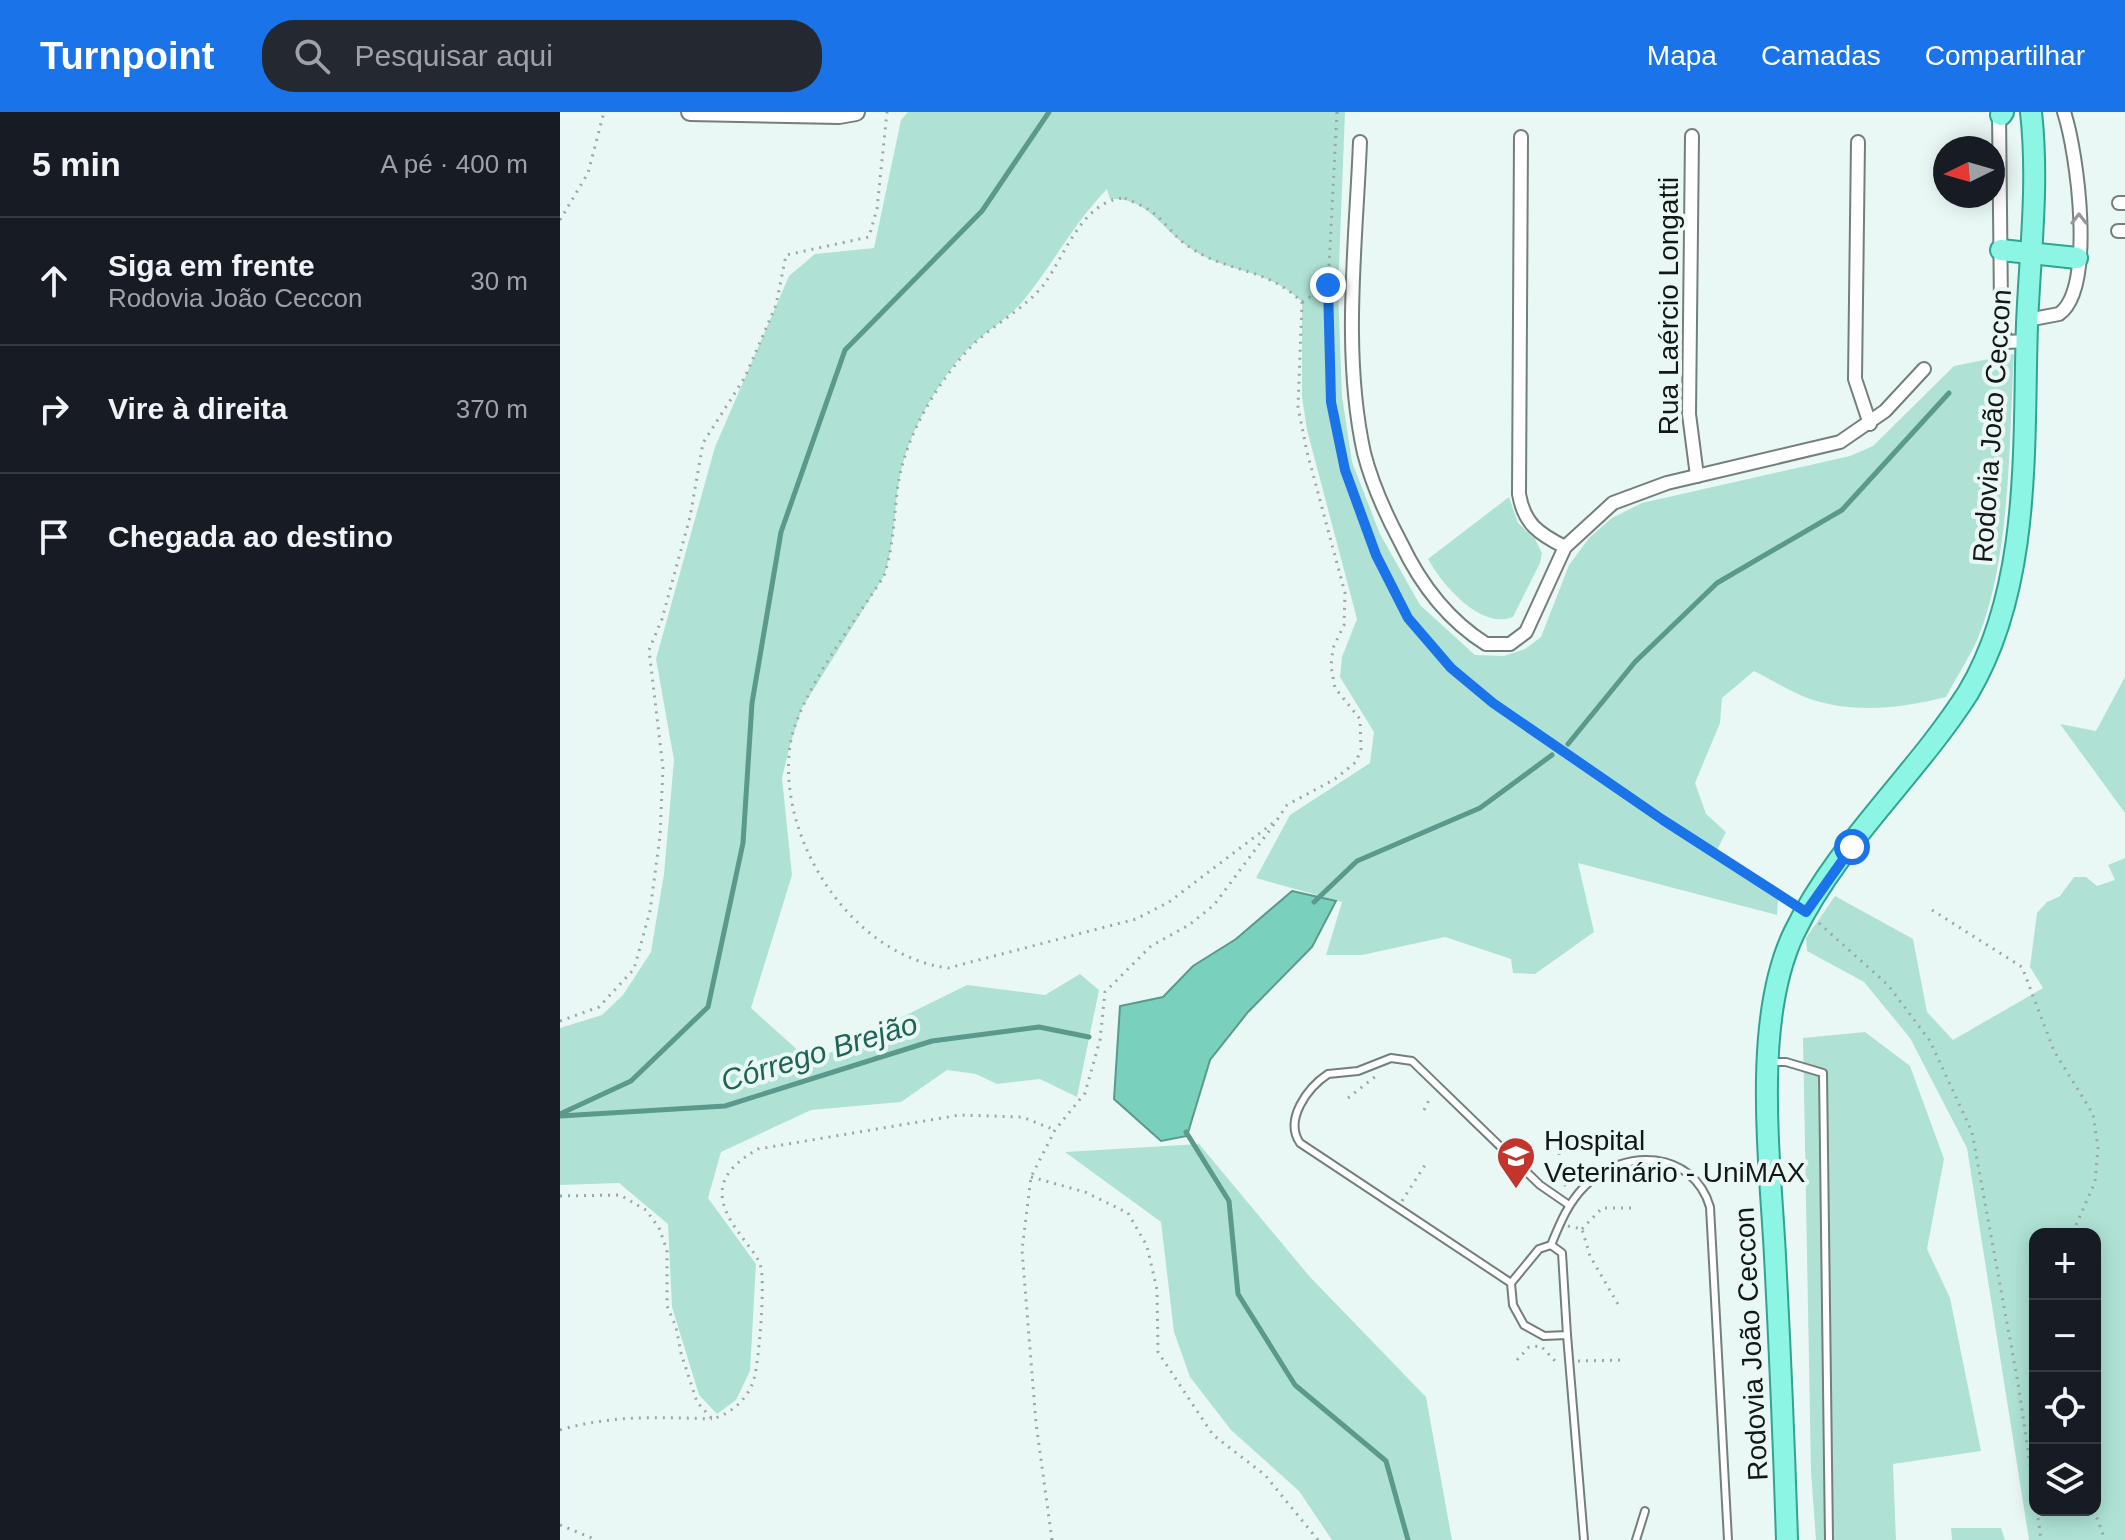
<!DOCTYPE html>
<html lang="pt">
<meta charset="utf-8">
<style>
:root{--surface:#171b24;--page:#242831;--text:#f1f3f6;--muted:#9ea1a6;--line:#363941;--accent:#1a73e8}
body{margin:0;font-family:Helvetica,sans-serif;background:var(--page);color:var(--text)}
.controls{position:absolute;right:24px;bottom:24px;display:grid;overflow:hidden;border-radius:16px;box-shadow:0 4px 20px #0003}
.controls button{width:72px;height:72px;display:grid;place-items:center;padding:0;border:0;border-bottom:2px solid var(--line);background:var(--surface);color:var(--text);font:40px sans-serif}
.compass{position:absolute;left:1373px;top:24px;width:72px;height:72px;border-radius:50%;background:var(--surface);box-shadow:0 4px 20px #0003;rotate:265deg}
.stop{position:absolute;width:24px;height:24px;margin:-18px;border:6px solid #1a73e8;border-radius:50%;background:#fff}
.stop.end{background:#1a73e8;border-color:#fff;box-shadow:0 2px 8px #0008}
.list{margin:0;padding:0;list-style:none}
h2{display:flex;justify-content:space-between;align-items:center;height:104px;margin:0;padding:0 32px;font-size:34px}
h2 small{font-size:26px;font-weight:400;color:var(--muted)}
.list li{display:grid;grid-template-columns:52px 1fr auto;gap:24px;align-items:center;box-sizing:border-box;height:128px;padding:0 32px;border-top:2px solid var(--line)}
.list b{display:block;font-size:30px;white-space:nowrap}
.list p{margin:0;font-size:26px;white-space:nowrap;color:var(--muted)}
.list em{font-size:26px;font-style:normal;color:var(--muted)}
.icon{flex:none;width:44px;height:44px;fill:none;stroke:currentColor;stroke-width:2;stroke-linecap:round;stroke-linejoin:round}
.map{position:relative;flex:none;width:1565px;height:1428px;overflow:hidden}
header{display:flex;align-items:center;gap:48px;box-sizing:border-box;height:112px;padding:0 40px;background:var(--accent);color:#fff}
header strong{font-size:38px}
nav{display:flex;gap:44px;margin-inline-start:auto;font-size:28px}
.search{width:560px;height:72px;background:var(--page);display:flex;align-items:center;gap:20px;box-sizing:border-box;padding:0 28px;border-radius:32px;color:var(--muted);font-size:30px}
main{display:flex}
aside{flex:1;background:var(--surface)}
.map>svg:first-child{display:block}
.green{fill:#afe2d5;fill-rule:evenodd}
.water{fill:#79d0bd;stroke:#5a998b;stroke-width:2}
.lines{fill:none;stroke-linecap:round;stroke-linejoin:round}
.stream{stroke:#5a998b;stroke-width:5}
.service-casing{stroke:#737f7c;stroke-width:10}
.minor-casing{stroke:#737f7c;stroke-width:16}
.tertiary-casing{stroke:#737f7c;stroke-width:20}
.primary-casing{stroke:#31a490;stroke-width:24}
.path{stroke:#9ca7a4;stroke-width:3;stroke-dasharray:2 6;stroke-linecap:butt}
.service{stroke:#fff;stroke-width:6}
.minor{stroke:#fff;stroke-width:12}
.tertiary{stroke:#fff;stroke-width:16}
.primary{stroke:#8df5e3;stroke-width:20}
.oneway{stroke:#959796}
.route{stroke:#1a73e8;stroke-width:10}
.labels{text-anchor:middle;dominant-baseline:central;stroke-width:8;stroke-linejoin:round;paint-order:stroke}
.street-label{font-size:28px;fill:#131816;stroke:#eaf8f5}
.poi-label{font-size:28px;fill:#131816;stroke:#eaf8f5;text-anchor:start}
.water-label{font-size:30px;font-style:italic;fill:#1d6356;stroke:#eaf8f5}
</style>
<header>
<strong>Turnpoint</strong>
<div class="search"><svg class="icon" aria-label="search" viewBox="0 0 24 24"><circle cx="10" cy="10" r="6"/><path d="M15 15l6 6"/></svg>Pesquisar aqui</div>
<nav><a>Mapa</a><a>Camadas</a><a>Compartilhar</a></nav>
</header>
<main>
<aside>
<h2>5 min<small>A pé · 400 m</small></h2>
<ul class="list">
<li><svg class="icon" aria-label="ahead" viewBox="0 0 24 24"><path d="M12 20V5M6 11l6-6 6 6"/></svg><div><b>Siga em frente</b><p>Rodovia João Ceccon</p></div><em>30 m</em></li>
<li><svg class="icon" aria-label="right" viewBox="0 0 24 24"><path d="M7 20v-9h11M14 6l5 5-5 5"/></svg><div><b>Vire à direita</b></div><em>370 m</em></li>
<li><svg class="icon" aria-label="arrive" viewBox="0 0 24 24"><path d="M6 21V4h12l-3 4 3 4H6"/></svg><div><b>Chegada ao destino</b></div></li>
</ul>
</aside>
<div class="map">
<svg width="1565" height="1428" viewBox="0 0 1565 1428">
<rect width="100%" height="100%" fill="#eaf8f5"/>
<!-- green -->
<g class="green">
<path d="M348,0h437l-7,179 4,105 10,66 28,72 40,71 55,50 29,1 21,-7 16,-12 28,-72 20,-27 23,-20 30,-15 208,-47 23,-10 81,-80 60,-12c-5,86 -3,203 -36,284 -9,20 -22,40 -32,59 -44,11 -91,17 -136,2 -19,-7 -38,-19 -56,-28l-32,27 -2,25 -25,60 11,31 20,18 -13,26 65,41 -1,16 -199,-52 16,69 -59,42 -22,-1 -2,-14 -66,-22 -83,18h-36l16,-53 -86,-24 34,-63 80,-52 4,-31 -34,-55 2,-20 15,-38 -50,-189 -5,-33v-95c-35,-35 -77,-28 -115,-56 -27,-19 -40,-49 -77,-47l-3,-10c-33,34 -54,75 -84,112 -16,19 -39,31 -56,49 -25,27 -47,64 -60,100 -15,40 -9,85 -23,126l-82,132 -12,37 -8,33 10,97 -41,133 60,54 156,-77 78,10 35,-21 19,16 -22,107 -37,-18 -43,5 -21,-10 -29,-4 -46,32 -90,8 -90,42 -13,46 48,66 -6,107 -14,29 -19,14 -18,-19 -27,-88 -4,-83 -49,-41 -59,2v-157l42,-13 21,-20 28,-43 13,-78 10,-114 -18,-101 59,-212 74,-171 26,-22 59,-6 27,-128z"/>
<path d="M949,385l9,26 17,16 7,14 -2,10 -27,54c-32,13 -70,-31 -85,-58z"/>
<path d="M1565,565v136l-65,-89 36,7z"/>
<path d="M1565,746v682h-96l-62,-392 -57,-110 -46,-56 -57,-31 -1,-13 29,-42 78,43 14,73 26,28 90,-52 -13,-21 7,-54 10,-11 13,-6 14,-19h12l11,9 18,-6 -7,-15zM1475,1122h60v276h-60z"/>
<path d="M1305,920l45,34 34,93 -17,90 23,49 31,153 -88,13 3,76h-80l-5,-68 -8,-434z"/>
<path d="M639,1032l111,133 116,120 26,143h-120l-33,-49 -68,-61 -41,-53 -16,-45 -13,-110 -96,-70z"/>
<path d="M1391,1416h50l4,12h-53z"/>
</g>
<!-- water -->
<path class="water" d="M732,779l44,10 -24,46 -64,65 -38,48 -23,76 -26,5 -47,-42 6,-93 43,-9 30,-31 43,-27z"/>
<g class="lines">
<!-- stream -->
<g class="stream">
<path d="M1008,632l67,-82 82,-79 125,-73 107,-117"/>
<path d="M754,790l43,-41 123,-53 72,-53"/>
<path d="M0,1002l71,-33 77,-74 35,-164 9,-140 29,-171 64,-182 137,-139 67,-99"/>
<path d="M0,1004l165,-10 207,-65 107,-14 50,10"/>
<path d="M626,1020l43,69 9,93 57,91 91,76 22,79"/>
</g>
<defs>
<g id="service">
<path d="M1211,950h15l37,11 6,467"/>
<path d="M991,1133c9,-22 17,-42 34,-59 39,-39 108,-36 125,21l18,333"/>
<path d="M991,1133l11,8 5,82 -23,1 -20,-11 -11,-20 -2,-22 28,-34z"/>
<path d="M951,1171l-211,-140c-16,-23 7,-55 28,-69l30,-3 33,-13 21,3 128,124 29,20"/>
<path d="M1007,1223l17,205"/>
<path d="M1076,1428l9,-29"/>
</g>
<g id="minor">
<path d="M1439,0l2,195 4,35 22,-1"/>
<path d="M1132,24l-3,278 8,62"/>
<path d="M961,25l-2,357c5,30 20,40 46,53"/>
<path d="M800,30c-4,101 -18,211 4,311 8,31 22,62 37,90 19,40 47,77 85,101h24l16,-12 39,-85 48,-44 54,-20 173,-41 45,-31 39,-42"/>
<path d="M1298,30l-3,237 15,45"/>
<path d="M1559,91h6"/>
<path d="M1558,119h7"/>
<path d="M1467,208l32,-6c37,-25 18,-163 5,-202"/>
</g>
<path id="tertiary" d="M130,0l149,3 17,-3"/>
<g id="primary">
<path d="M1441,3l2,-3"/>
<path d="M1441,138l76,8"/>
<path d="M1227,1428c-3,-95 -7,-189 -12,-284 -5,-97 -23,-235 19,-323 43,-89 121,-157 174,-240 64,-107 55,-248 59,-369 3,-71 12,-140 4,-212"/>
</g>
</defs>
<!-- service casing -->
<use href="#service" class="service-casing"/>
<!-- minor casing -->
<use href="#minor" class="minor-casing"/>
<!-- tertiary casing -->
<use href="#tertiary" class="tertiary-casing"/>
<!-- primary casing -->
<use href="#primary" class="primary-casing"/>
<!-- path -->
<g class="path">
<path d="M777,0l-9,173 3,117 14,68 31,85 32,63 43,50 42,35 170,117 129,81"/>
<path d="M565,86c8,4 19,8 27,14 13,9 22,25 36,34 40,28 77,20 114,56l-4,105 9,45 38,141 -1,32 -11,23 -2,18 4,22 25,31 1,30 -5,13 -21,17 -48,26 -10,15 -108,82 -33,17 -188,49c-96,-12 -171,-128 -158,-222 6,-48 67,-128 94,-170 9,-28 10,-55 13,-84 6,-51 36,-103 70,-141 22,-25 58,-41 78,-68 21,-30 38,-83 80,-85z"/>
<path d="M0,108l28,-47 16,-61"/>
<path d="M742,190l26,-17"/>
<path d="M1372,798l90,57 32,84 39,63 5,34 -3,34 -23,52"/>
<path d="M1259,811l69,62 42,56 42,91 46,251 17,115"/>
<path d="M0,909l39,-14 35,-38 16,-58 10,-75 3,-68 -14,-118 13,-31 28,-102 13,-74 42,-66 31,-72 10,-50 83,-18 8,-28 10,-97"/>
<path d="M788,986l28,-22"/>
<path d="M864,998l7,-14"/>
<path d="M999,1041l7,36"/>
<path d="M471,1065l54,15 43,21 19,33 10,44 1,62 55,83 52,40 53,65"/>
<path d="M0,1084l60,-1 26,15 13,18 8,22v56l9,21 5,26 16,49 15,17c19,-5 36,-20 42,-40 5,-18 11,-93 7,-111 -2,-11 -13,-22 -19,-31 -31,-40 -26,-64 16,-88l202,-34 62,2 33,13"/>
<path d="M842,1089l23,-36"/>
<path d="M1008,1114l14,3 8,27 29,50"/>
<path d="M1022,1117l20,-21h31"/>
<path d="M957,1248l12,-13 12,-1 14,15h4"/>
<path d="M1018,1249l45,-1"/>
<path d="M0,1318c50,-15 100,-13 152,-11"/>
<path d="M1477,1398l4,30"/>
<path d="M1534,1398l11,30"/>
<path d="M0,1413l37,15"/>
<path d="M492,1428l-16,-117 -14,-173 9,-73 24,-47 30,-37 15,-53 5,-48 46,-46 38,-21 25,-20 61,-82"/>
</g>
<!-- service -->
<use href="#service" class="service"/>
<!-- minor -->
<use href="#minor" class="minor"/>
<!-- tertiary -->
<use href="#tertiary" class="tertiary"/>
<!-- primary -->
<use href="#primary" class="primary"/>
</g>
<!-- one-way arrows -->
<defs><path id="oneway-chevron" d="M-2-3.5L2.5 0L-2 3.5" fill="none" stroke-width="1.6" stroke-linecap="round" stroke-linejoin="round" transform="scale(2)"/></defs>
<use class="oneway" href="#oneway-chevron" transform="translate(1519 107) rotate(-90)"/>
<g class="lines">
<!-- route -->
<path class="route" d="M768,173l3,117 14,68 31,85 32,63 43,50 42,35 170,117 143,92 46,-65"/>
</g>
<!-- icons -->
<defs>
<symbol id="university-pin" viewBox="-11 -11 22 30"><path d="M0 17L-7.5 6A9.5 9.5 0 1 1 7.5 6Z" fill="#c2342c" stroke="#eaf8f5"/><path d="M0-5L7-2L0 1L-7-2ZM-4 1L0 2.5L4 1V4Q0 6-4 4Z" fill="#fff"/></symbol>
</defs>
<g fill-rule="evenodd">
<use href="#university-pin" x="934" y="1022" width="44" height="60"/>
</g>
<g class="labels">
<!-- street labels -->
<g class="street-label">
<text transform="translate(1108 194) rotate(-90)">Rua Laércio Longatti</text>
<text transform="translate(1432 314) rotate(-86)">Rodovia João Ceccon</text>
<text transform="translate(1191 1232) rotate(-93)">Rodovia João Ceccon</text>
</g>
<!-- poi labels -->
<g class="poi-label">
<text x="984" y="1028">Hospital<tspan x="984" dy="32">Veterinário - UniMAX</tspan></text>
</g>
<!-- water labels -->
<g class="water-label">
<text transform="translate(259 940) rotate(-17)">Córrego Brejão</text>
</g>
</g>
</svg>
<div class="controls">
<button>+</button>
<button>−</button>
<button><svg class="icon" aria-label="locate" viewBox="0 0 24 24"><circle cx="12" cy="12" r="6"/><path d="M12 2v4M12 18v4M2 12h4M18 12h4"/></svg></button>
<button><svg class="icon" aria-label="layers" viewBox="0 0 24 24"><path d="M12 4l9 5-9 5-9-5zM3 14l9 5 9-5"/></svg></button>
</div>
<svg class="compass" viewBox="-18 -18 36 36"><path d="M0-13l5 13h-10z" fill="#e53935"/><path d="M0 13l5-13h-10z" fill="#9ea1a6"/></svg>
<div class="stop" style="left:1292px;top:735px"></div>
<div class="stop end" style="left:768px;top:173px"></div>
</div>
</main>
